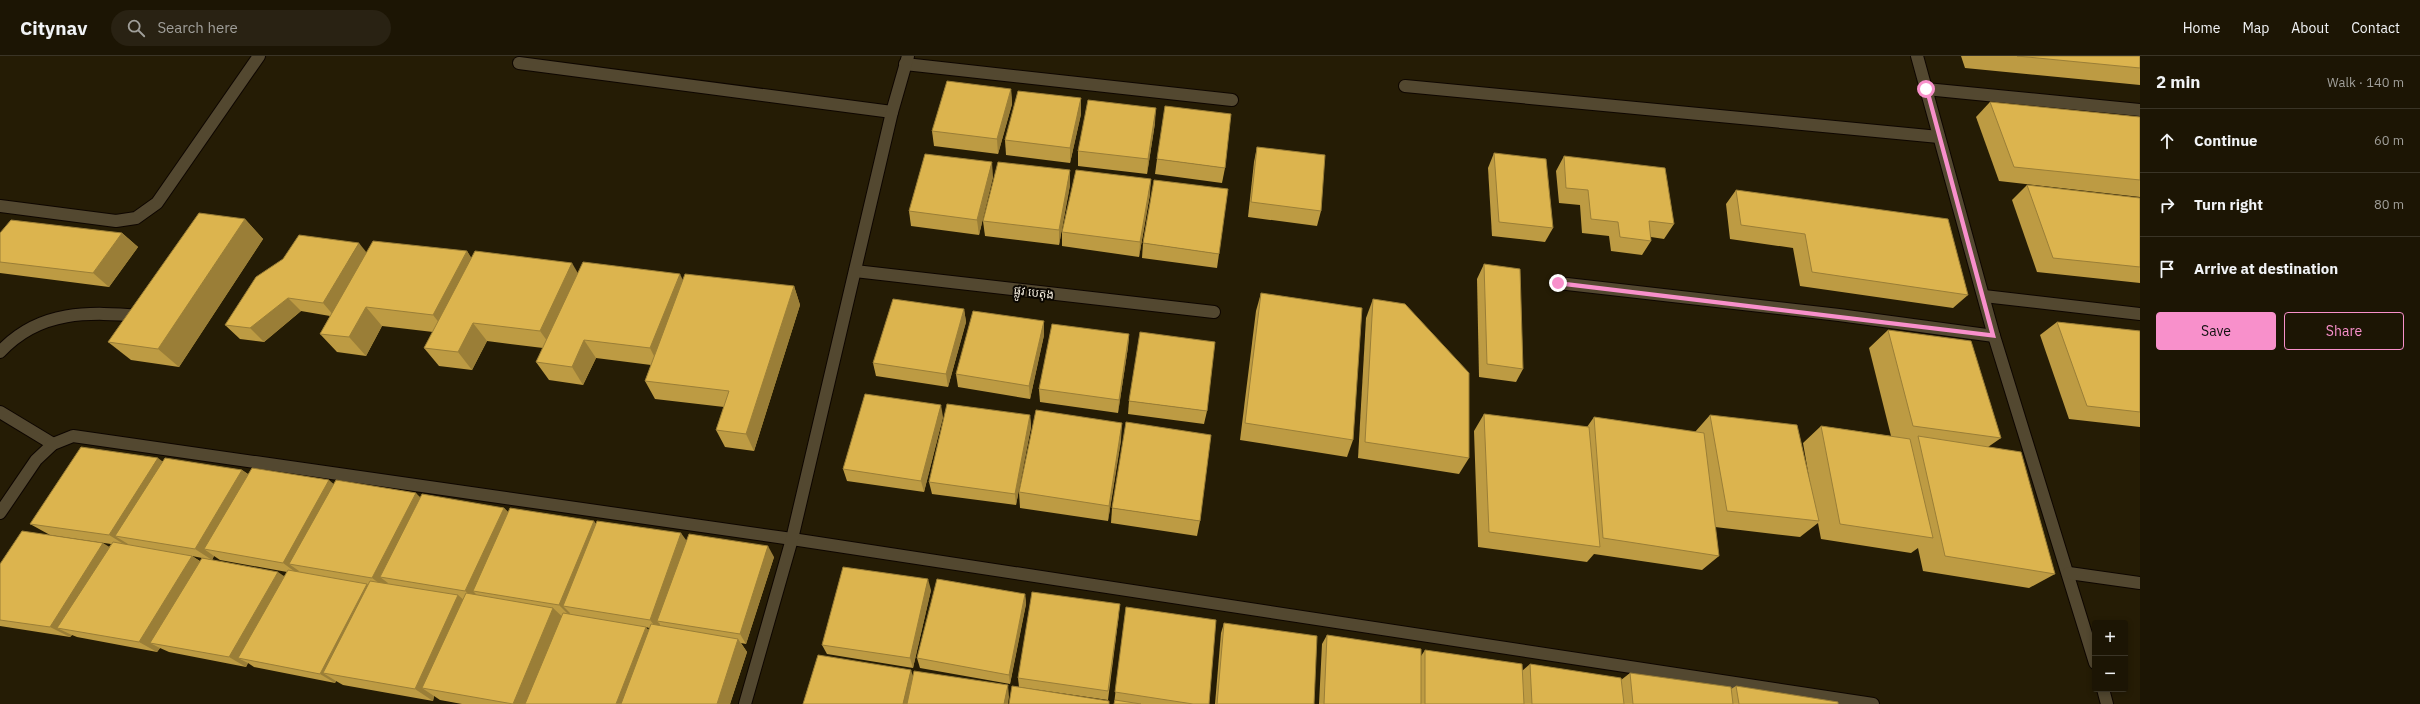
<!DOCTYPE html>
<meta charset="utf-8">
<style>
:root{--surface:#1c1504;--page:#292213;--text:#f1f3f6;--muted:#a09f9a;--line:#3a3426;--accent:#f890cb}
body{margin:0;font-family:"IBM Plex Sans","Noto Sans Khmer",sans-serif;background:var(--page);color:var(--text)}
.controls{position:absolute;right:12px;bottom:12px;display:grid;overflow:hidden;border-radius:4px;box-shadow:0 2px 6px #0003}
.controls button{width:36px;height:36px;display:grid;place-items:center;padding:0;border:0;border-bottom:1px solid var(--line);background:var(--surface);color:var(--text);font:20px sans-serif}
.stop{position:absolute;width:12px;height:12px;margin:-9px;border:3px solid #f890cb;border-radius:50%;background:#fff}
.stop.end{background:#f890cb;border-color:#fff;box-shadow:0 1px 4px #0008}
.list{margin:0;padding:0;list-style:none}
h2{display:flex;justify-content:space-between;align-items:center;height:52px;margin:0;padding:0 16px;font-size:17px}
h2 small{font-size:13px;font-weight:400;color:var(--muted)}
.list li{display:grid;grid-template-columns:26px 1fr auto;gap:12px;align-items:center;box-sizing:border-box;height:64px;padding:0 16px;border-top:1px solid var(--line)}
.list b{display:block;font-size:15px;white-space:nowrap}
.list em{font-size:13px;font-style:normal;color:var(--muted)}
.actions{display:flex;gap:8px;padding:12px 16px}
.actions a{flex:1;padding:9px 0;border:1px solid var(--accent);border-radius:4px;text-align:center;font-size:14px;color:var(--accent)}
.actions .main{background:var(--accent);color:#111}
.icon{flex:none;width:22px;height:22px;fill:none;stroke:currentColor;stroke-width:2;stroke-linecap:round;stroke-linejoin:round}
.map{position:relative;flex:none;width:2140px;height:648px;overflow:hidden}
header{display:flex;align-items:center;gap:24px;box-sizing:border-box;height:56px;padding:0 20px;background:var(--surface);border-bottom:1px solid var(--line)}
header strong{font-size:19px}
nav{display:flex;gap:22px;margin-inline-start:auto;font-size:14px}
.search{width:280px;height:36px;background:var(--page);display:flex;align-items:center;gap:10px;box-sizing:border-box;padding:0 14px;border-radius:22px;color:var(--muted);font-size:15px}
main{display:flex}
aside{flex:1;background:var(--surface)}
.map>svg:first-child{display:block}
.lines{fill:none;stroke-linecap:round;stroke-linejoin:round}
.lane-casing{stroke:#0e0600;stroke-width:14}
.street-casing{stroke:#0e0600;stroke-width:14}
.lane{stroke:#534830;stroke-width:12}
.street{stroke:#534830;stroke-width:12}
.wall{fill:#bd9b43;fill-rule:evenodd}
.shaded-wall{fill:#9a7e37}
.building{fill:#dcb44e;stroke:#9a7e37}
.route{fill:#f890cb}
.labels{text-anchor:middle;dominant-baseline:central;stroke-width:4;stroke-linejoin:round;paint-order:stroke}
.street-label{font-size:12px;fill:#f1eadc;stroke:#0b0701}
</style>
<header>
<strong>Citynav</strong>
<div class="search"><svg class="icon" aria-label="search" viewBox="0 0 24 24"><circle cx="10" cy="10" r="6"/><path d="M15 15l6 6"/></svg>Search here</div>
<nav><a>Home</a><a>Map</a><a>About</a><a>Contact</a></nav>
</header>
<main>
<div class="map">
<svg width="2140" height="648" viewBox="0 0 2140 648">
<rect width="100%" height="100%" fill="#251c05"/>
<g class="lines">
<defs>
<g id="lane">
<path d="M1558,227l281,32 155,21"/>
<path d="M0,296c40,-43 89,-40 143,-36"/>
<path d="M0,356l53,32"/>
</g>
<g id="street">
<path d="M1917,0l77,280 101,327"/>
<path d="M519,7l373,49"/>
<path d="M905,8l327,36"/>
<path d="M1405,30l534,51"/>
<path d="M1926,33l214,21"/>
<path d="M0,150l116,15 20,-3 21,-15 102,-147"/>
<path d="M855,215l359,41"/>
<path d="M1984,240l156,18"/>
<path d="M0,457l36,-53 17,-16 20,-8 719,103 1081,165"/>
<path d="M2069,517l71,10"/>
<path d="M2103,633l4,15"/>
<path d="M745,648l47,-165 100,-427 16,-56"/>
</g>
</defs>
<!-- lane casing -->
<use href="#lane" class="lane-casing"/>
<!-- street casing -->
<use href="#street" class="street-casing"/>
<!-- lane -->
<use href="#lane" class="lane"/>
<!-- street -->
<use href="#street" class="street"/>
</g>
<!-- wall -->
<g class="wall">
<path d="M1961,0h179v29l-175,-17z"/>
<path d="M1011,33l1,15 -14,50 -64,-8 -2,-15z"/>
<path d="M1990,46l150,15v80l-141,-16 -23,-64z"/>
<path d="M1081,58l-11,49 -64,-8 -1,-15z"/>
<path d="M1155,67l-8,51 -69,-8v-15z"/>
<path d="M1257,91l64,64 -4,15 -69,-9 6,-55z"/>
<path d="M1494,97l59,75 -8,14 -53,-6 -4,-68z"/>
<path d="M1564,100l110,68 -10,15 -13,-2v4l-9,14 -31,-4 -2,-15 -27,-3 -2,-28 -21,-2 -3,-32z"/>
<path d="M1157,103l68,9 -3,15 -67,-9z"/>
<path d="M993,121l-14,58 -68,-9 -2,-15z"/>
<path d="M1070,129l-11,60 -74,-9 -2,-15z"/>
<path d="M2027,129l113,13v85l-103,-11 -25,-72z"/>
<path d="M1736,134l232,105 -15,13 -153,-22 -7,-38 -63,-9 -4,-35z"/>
<path d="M1150,138l-11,63 -77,-11v-14z"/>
<path d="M245,163l18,20 -84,128 -48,-7 -23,-18z"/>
<path d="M0,177h122l16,14 -29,40 -109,-14z"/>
<path d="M1143,187l76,11 -2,14 -75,-10z"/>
<path d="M467,195l4,7 107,16 105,6 111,6 6,19 -46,146 -29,-4 -9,-17 8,-23 -69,-8 -10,-18 6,-16 -55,-7 -13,27 -34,-5 -13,-18 7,-14 -56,-7 -15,29 -33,-4 -15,-18 9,-16 -51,-6 -16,30 -29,-4 -17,-18 10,-18 -29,-5 -37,31 -24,-3 -15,-14 142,-73z"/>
<path d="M1484,208l39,105 -7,13 -37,-5 -2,-98z"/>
<path d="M1261,237l92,147 -6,17 -107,-17 16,-129z"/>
<path d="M1373,243l96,159 -10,16 -101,-16 8,-140z"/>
<path d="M964,253l2,13 -18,65 -72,-11 -3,-13z"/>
<path d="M2057,266l83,9v96l-71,-8 -29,-84z"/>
<path d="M1888,274l113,108 -13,9 67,127 -26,14 -106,-17 -5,-23 -7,5 -90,-14 -3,-16 -18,14 -85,-10 4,29 -17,14 -108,-16 -7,8 -109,-15 -4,-116 10,-17 103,13 7,-10 101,15 15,-17 100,68 -7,-40 18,-17 70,10 -22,-88z"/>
<path d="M1129,278l-1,13 -10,66 -78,-11 -1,-13z"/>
<path d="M1044,279l-14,64 -72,-12 -2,-13z"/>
<path d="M1129,345l78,10 -3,13 -76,-10z"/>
<path d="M1030,359l1,12 -15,78 -84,-11 -3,-12z"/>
<path d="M943,361l-19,75 -77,-11 -4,-12z"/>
<path d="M1121,384l-13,81 -88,-13 -1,-16z"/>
<path d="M163,405l79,9 6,4 86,10 86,13 84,11 4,4 88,12 178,33 -28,87 -5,-1 6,9 -17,52h-268l-22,-4 -6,-4 -1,5 -90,-16 -7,-4 -1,2 -81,-16 -6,-4 -2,4 -77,-15 -9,-4 -3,4 -80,-15 -5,-2 -2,2 -70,-11v-62l109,-17 2,-3 -61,-9 -20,-11zM192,500l20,4 2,-4 6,4 67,12 -3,5 -84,-16zM646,571l3,1 -1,3z"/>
<path d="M1112,452l88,13 -3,15 -86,-13z"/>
<path d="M931,534l-18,78 -86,-14 -5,-9z"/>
<path d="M1025,538l1,10 -16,80 -90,-16 -3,-10z"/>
<path d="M1126,551l83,97h-95z"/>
<path d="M1119,558l-11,86 -89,-13 -1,-9z"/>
<path d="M1224,567l90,81h-99l6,-71z"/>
<path d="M1327,579l94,21 4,-6 97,21 8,-7 91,16 9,-7 101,16 5,-3 102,18h-519l3,-60z"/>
</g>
<!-- shaded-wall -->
<g class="shaded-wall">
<path d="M1011,33l1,15 -14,50 -1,-15z"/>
<path d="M1081,42v16l-11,49v-15z"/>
<path d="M1156,52l-1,15 -8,51 1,-15z"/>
<path d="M992,106l1,15 -14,58 -2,-15z"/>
<path d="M1070,114v15l-11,60v-15z"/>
<path d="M1151,123l-1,15 -11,63 1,-15z"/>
<path d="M245,163l18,20 -84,128 -21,-18z"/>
<path d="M122,177l16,14 -29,40 -16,-14z"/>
<path d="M359,187l12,15 -36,59 -12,-14z"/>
<path d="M467,195l13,20 -32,63 -15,-19z"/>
<path d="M572,207l11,19 -30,67 -13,-18z"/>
<path d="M680,218l9,19 -30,73 -9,-18z"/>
<path d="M794,230l6,19 -46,146 -8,-17z"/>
<path d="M288,242l13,13 -37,31 -14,-14z"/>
<path d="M366,251l16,19 -16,30 -17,-19z"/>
<path d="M964,253l2,13 -18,65 -2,-13z"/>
<path d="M1044,265v14l-14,64 -1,-13z"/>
<path d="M473,267l14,18 -15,29 -14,-18z"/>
<path d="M1129,278l-1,13 -10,66 1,-13z"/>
<path d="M584,284l12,18 -13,27 -11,-18z"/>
<path d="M941,349l2,12 -19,75 -3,-11z"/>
<path d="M1030,359l1,12 -15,78 -1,-11z"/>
<path d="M1122,367l-1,17 -13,81 1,-15z"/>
<path d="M158,402l16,12 -59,66 13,8 -1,2 -18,-11z"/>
<path d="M242,414l16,12 -54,67 10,7 -2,4 -17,-11z"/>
<path d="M329,424l14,12 -54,72 10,7 -1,3 -15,-11z"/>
<path d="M416,437l12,12 -48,72 8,6 -2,5 -14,-10z"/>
<path d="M504,452l11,11 -42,72 6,6 -2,4 -12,-10z"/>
<path d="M594,465l8,11 -39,74 7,7 -1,2 -10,-10z"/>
<path d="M681,477l8,11 -32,77 3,3 -2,6 -8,-10z"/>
<path d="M103,487l18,11 -64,74 15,7 -2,2 -20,-10z"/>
<path d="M768,490l6,11 -28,87 -6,-10z"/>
<path d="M192,500l16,11 -58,76 10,5 -3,4 -18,-10z"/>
<path d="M278,516l15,10 -55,76 10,5 -2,4 -17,-10z"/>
<path d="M928,523l3,11 -18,78 -3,-10z"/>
<path d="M367,528l14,11 -58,78 13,8 -1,2 -15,-9z"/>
<path d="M1025,538l1,10 -16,80 -1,-9z"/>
<path d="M458,539l16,14 -52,79 12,8 -1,5 -18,-12z"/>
<path d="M553,552l14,13 -34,83h-20z"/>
<path d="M646,571l8,10 -25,67h-13z"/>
<path d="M738,583l9,13 -17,52h-13z"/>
<path d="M911,614l4,12 -5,22h-7z"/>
<path d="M1008,629l1,12 -1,7h-4z"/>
</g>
<!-- building -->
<g class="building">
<path d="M2017,0h123v12z"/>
<path d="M947,25l64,8 -14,50 -65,-8z"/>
<path d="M1018,35l63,7 -11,50 -65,-8z"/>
<path d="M1088,44l68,8 -8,51 -70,-8z"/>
<path d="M1990,46l150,15v63l-126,-13z"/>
<path d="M1165,50l66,8 -6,54 -68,-9z"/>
<path d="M1257,91l68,8 -4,56 -70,-9z"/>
<path d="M1494,97l52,6 7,69 -54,-6z"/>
<path d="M925,98l67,8 -15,58 -68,-9z"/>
<path d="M1564,100l101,12 9,56 -25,-3 2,20 -31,-4 -2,-15 -27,-3 -3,-29 -22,-2z"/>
<path d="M998,106l72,8 -11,60 -76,-9z"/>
<path d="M1076,114l75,9 -11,63 -78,-10z"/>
<path d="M1154,124l74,9 -9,65 -76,-11z"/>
<path d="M2027,129l113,13v69l-87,-9z"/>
<path d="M1736,134l212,29 20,76 -156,-23 -7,-38 -64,-9z"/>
<path d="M199,157l46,6 -87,130 -50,-7z"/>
<path d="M11,164l111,13 -29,40 -93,-11v-29z"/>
<path d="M299,179l60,8 -36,60 -35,-5 -38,30 -25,-3 31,-48 27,-18z"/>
<path d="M373,185l94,10 -34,64 -67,-8 -17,30 -29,-3z"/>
<path d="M475,195l97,12 -32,68 -67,-8 -15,29 -34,-4z"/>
<path d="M583,206l97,12 -30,74 -66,-8 -12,27 -36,-5z"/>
<path d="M1484,208l36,5 3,100 -36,-5z"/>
<path d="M685,218l109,12 -48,148 -30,-4 13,-39 -84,-10z"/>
<path d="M1261,237l101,15 -9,132 -108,-17z"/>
<path d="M893,243l71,10 -18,65 -73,-11z"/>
<path d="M1373,243l32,5 64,69v85l-104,-16z"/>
<path d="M973,255l71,10 -15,65 -73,-12z"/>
<path d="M2057,266l83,9v81l-53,-6z"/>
<path d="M1052,268l77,10 -10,66 -80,-11z"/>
<path d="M1888,274l83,11 30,97 -88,-12z"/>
<path d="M1140,276l75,10 -8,69 -78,-10z"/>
<path d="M865,338l76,11 -20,76 -78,-12z"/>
<path d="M947,348l83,11 -15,79 -86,-12z"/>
<path d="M1036,354l86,13 -13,83 -90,-14z"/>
<path d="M1484,358l105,13 11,120 -111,-15z"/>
<path d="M1710,359l87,10 22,96 -92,-10z"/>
<path d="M1594,361l110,16 15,123 -116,-18z"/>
<path d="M1126,366l85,13 -11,86 -88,-13z"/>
<path d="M1821,370l89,13 23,99 -93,-14z"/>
<path d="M1918,380l103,16 34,122 -110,-18z"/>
<path d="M81,391l77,11 -49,77 -79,-11z"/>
<path d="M165,402l77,12 -47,79 -80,-13z"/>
<path d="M252,412l77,12 -46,83 -79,-14z"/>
<path d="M336,424l80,13 -44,85 -83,-14z"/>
<path d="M422,438l82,14 -39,83 -85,-14z"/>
<path d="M510,452l84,13 -35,84 -86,-14z"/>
<path d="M597,465l84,12 -31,87 -87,-14z"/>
<path d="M22,475l81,12 -53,84 -50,-7v-56z"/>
<path d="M689,478l79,12 -28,88 -83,-13z"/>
<path d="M113,486l79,14 -53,86 -82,-14z"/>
<path d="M202,502l76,14 -49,85 -79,-14z"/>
<path d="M843,511l85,12 -18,79 -88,-13z"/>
<path d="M288,514l79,14 -47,90 -82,-16z"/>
<path d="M937,523l88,15 -16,81 -92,-17z"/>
<path d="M370,525l88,14 -43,94 -92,-16z"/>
<path d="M1032,536l88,12 -12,87 -90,-13z"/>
<path d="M466,537l87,15 -40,96 -91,-16z"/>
<path d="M1126,551l90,13 -7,84h-16l-78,-12z"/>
<path d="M563,557l83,14 -30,77h-91z"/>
<path d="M1224,567l93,13 -3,68h-97z"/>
<path d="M651,568l87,15 -21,65h-96z"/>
<path d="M1327,579l94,14v55h-97z"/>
<path d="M1425,594l97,14 2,40h-99z"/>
<path d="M818,599l93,15 -8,34h-100z"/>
<path d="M1530,608l91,14 3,26h-92z"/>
<path d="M914,615l94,14 -4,19h-97z"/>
<path d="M1630,617l101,14 2,17h-100z"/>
<path d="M1012,630l97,15v3h-100z"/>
<path d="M1736,630l102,16v2h-99z"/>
<path d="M1115,644l26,4h-27z"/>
</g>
<!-- route -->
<path class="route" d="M1924,31l5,2 67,249 -441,-53 3,-4 432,52z"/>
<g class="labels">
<!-- street labels -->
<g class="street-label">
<text transform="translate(1034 236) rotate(7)">ផ្លូវ បេតុង</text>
</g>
</g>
</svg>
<div class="controls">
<button>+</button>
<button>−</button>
</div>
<div class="stop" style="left:1926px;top:33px"></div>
<div class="stop end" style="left:1558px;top:227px"></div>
</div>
<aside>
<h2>2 min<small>Walk · 140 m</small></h2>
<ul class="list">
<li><svg class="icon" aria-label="ahead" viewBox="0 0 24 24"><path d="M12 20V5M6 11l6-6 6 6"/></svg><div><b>Continue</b></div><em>60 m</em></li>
<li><svg class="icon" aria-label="right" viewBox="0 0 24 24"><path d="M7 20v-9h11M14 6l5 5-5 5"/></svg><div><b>Turn right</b></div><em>80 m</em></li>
<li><svg class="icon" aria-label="arrive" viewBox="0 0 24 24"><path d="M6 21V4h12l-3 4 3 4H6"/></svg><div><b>Arrive at destination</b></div></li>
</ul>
<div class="actions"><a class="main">Save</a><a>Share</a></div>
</aside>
</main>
